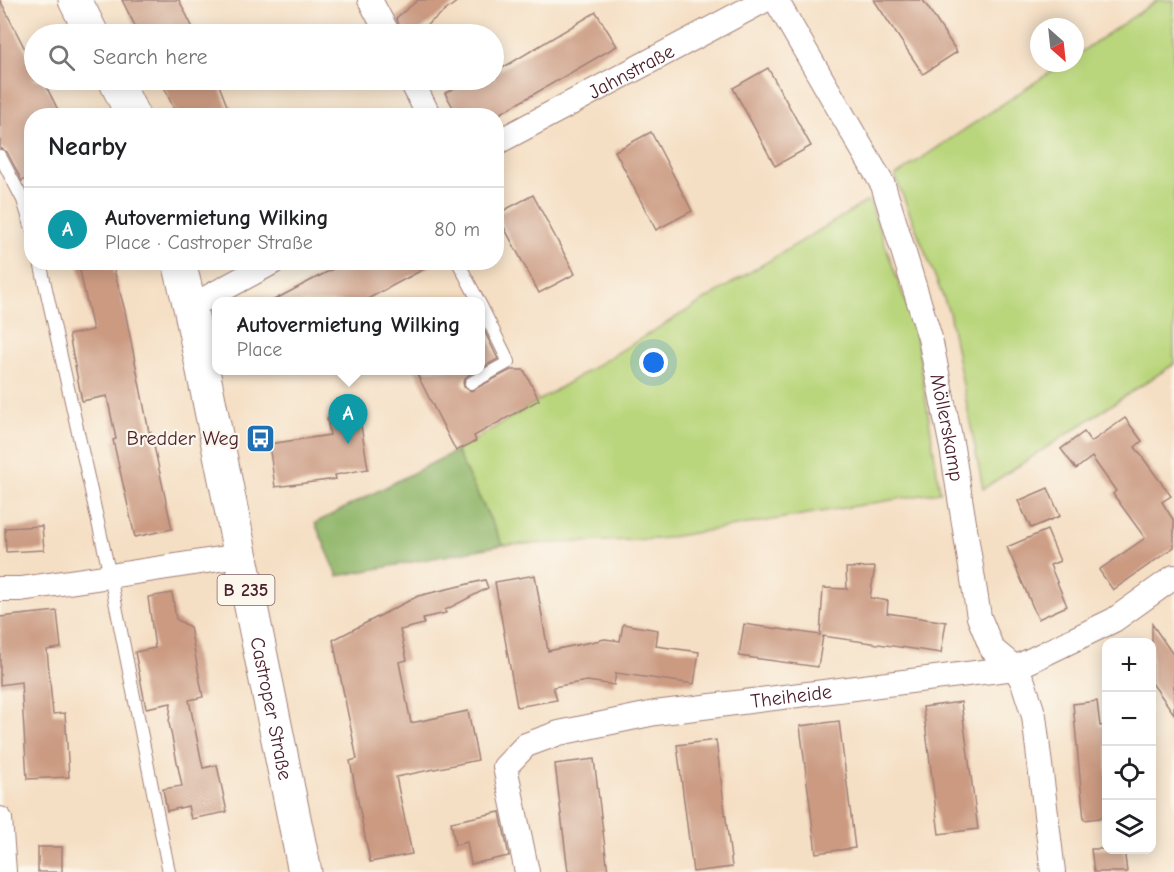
<!DOCTYPE html>
<meta charset="utf-8">
<style>
:root{--surface:#fff;--page:#f2f2f2;--text:#202124;--muted:#757577;--line:#e0e0e0;--accent:#db2777}
body{margin:0;font-family:"Comic Neue",sans-serif;background:var(--page);color:var(--text)}
.controls{position:absolute;right:18px;bottom:18px;display:grid;overflow:hidden;border-radius:12px;box-shadow:0 3px 15px #0003}
.controls button{width:54px;height:54px;display:grid;place-items:center;padding:0;border:0;border-bottom:2px solid var(--line);background:var(--surface);color:var(--text);font:30px sans-serif}
.compass{position:absolute;left:1030px;top:18px;width:54px;height:54px;border-radius:50%;background:var(--surface);box-shadow:0 3px 15px #0003;rotate:153deg}
.you{position:absolute;left:654px;top:363px;width:21px;height:21px;margin:-15px;border:4px solid #fff;border-radius:50%;background:#1a73e8;box-shadow:0 0 0 9px #1a73e833}
.badge{display:grid;place-items:center;width:39px;height:39px;border-radius:50%;background:var(--accent);color:#fff;font-size:20px;font-weight:700}
.pin{position:absolute;translate:-50% -50px;filter:drop-shadow(0 2px 3px #0008)}
.pin::after{content:'';position:absolute;top:32px;width:21px;height:18px;background:inherit;clip-path:polygon(0 0,100% 0,50% 100%)}
.popup{position:absolute;left:212px;top:297px;width:273px;height:78px;box-sizing:border-box;display:grid;place-content:center;border-radius:12px;background:var(--surface);filter:drop-shadow(0 2px 4px #0005);font-size:20px;white-space:nowrap;color:var(--muted)}
.popup b{font-size:22px;color:var(--text)}
.popup::after{content:'';position:absolute;left:50%;top:100%;margin-left:-12px;border:12px solid transparent;border-top-color:var(--surface)}
.list{margin:0;padding:0;list-style:none}
h2{display:flex;justify-content:space-between;align-items:center;height:78px;margin:0;padding:0 24px;font-size:26px}
h2 small{font-size:20px;font-weight:400;color:var(--muted)}
.list li{display:grid;grid-template-columns:39px 1fr auto;gap:18px;align-items:center;box-sizing:border-box;height:84px;padding:0 24px;border-top:2px solid var(--line)}
.list b{display:block;font-size:22px;white-space:nowrap}
.list p{margin:0;font-size:20px;white-space:nowrap;color:var(--muted)}
.list em{font-size:20px;font-style:normal;color:var(--muted)}
.icon{flex:none;width:33px;height:33px;fill:none;stroke:currentColor;stroke-width:2;stroke-linecap:round;stroke-linejoin:round}
.map{position:relative;flex:none;width:1174px;height:872px;overflow:hidden}
.search{position:absolute;background:var(--surface);box-shadow:0 3px 15px #0003;left:24px;top:24px;width:480px;height:66px;display:flex;align-items:center;gap:15px;box-sizing:border-box;padding:0 21px;border-radius:33px;color:var(--muted);font-size:22px}
.panel{position:absolute;background:var(--surface);box-shadow:0 3px 15px #0003;left:24px;top:108px;width:480px;height:162px;border-radius:24px}
.map>svg:first-child{display:block}
.green{fill:#b9d67c;stroke:#827a54;stroke-width:1.5}
.forest{fill:#92b76c;stroke:#6e6b4c;stroke-width:1.5}
.building{fill:#cb9a81}
.lines{fill:none;stroke-linecap:round;stroke-linejoin:round}
.lane-casing{stroke:#a07f78;stroke-width:14}
.street-casing{stroke:#a07f78;stroke-width:26}
.primary-casing{stroke:#a07f78;stroke-width:35}
.lane{stroke:#fff;stroke-width:12}
.street{stroke:#fff;stroke-width:24}
.primary{stroke:#fff;stroke-width:33}
.labels{text-anchor:middle;dominant-baseline:central;stroke-width:4.5;stroke-linejoin:round;paint-order:stroke}
.shield{fill:#fbf7ec;stroke:#7f6065;stroke-width:1.5}
.shield-label{font-size:18px;font-weight:bold;fill:#4a1f2b}
.street-label{font-size:20px;fill:#4a1f2b;stroke:#fbf7ec}
.poi-label{font-size:20px;fill:#4a1f2b;stroke:#fbf7ec;text-anchor:end}
</style>
<div class="map">
<svg width="1174" height="872" viewBox="0 0 1174 872">
<rect width="100%" height="100%" fill="#fbf7ec"/>
<filter id="ink" filterUnits="userSpaceOnUse"><feTurbulence type="fractalNoise" baseFrequency=".0167" numOctaves="2"/><feDisplacementMap in="SourceGraphic" scale="12" xChannelSelector="R" yChannelSelector="G"/><feConvolveMatrix kernelMatrix="1 2 1 2 8 2 1 2 1" color-interpolation-filters="sRGB"/></filter>
<filter id="wash" filterUnits="userSpaceOnUse"><feTurbulence type="fractalNoise" baseFrequency=".008" numOctaves="4" result="noise"/><feDisplacementMap in="SourceGraphic" scale="24" xChannelSelector="R" yChannelSelector="G"/><feGaussianBlur stdDeviation="1.35" result="paint"/><feColorMatrix in="noise" values="0 0 0 0 0 0 0 0 0 0 0 0 0 0 0 0 0 1.4 0 .05"/><feComposite in="paint" operator="in"/></filter>
<g filter="url(#wash)">
<rect width="100%" height="100%" fill="#f5dfc4"/>
<!-- green -->
<g class="green">
<path d="M1158,0h16v364l-191,125 -34,-177 -54,-136 169,-113h11v-7z"/>
<path d="M869,200l46,128 25,164 -282,47 -155,6 -47,-94z"/>
</g>
<!-- forest -->
<path class="forest" d="M456,451l47,94 -165,31 -23,-53z"/>
<g id="blocks">
<!-- building -->
<g class="building">
<path d="M0,0l34,67v13h7l4,4 16,32h-29v60l-10,5 -15,-29 -7,-4z"/>
<path d="M122,0h57l17,34h-57z"/>
<path d="M418,0h41l-44,34h-12l-7,-16z"/>
<path d="M874,0h49l34,52 -34,22z"/>
<path d="M596,12l21,34 -121,70h-38l-13,-23 25,-13h24v-7z"/>
<path d="M768,68l43,78 -36,20 -42,-78z"/>
<path d="M161,80h56l14,36h-54z"/>
<path d="M651,132l41,79 -36,19 -41,-79z"/>
<path d="M533,195l42,79 -36,19 -42,-79z"/>
<path d="M78,262h34l13,49 24,121h2l21,97 -37,8 -22,-97 3,-1 -9,-43 -25,5 -13,-66 24,-5z"/>
<path d="M346,262h91l-75,40h-92z"/>
<path d="M480,322l18,37 -18,10z"/>
<path d="M415,370h62l-10,6 -4,6 1,5 7,4 40,-21h13l15,30 -65,36 2,5 -20,10z"/>
<path d="M359,413l9,56 -33,6 1,4 -61,8 -6,-43 61,-9 -3,-17z"/>
<path d="M1125,418l17,23 -7,6 36,49 -9,6 12,19v26l-61,43 -14,-20 46,-32 -32,-44 3,-3 -24,-34 -16,12 -15,-20 23,-17 7,10z"/>
<path d="M1048,488l12,28 -29,12 -13,-27z"/>
<path d="M42,526l2,24 -38,2 -1,-24z"/>
<path d="M1047,530l13,31 -10,4 17,41 -29,13 -31,-72z"/>
<path d="M875,567l-5,31 18,3 -1,12 59,9 -5,31 -118,-17 -5,31 -79,-11 5,-32 76,11 3,-47 24,1 -1,-21z"/>
<path d="M535,575l13,76 57,-12 15,2 3,-17 35,6 -2,16 43,6 -5,32 -78,-11 -2,12 -27,-4 -34,6 4,13 -40,7 -22,-125z"/>
<path d="M485,580l3,8 -43,22 1,3 -23,5 1,6 -24,6 7,30 -8,2 12,61 57,-12 10,49 -82,17 16,77 -42,8 -20,-101 7,-2 -24,-119 85,-44z"/>
<path d="M172,593l4,26 14,8 13,70 -14,3 14,68 14,-3 10,47 -36,7 -3,-13 -21,5 -4,-22 19,-3 -13,-63 2,-20 -25,5 -11,-56 20,-4 -7,-51z"/>
<path d="M57,611l4,37 -14,2 6,64 12,-1 4,64 -42,2 -6,-97 -21,3v-68z"/>
<path d="M1152,624l22,32v58l-22,-31z"/>
<path d="M1097,701l3,25 7,-1v92l-23,3 -11,-116z"/>
<path d="M961,702l17,127 -39,5 -16,-127z"/>
<path d="M839,721l16,127 -39,5 -16,-127z"/>
<path d="M716,740l16,127 -39,5 -16,-127z"/>
<path d="M594,759l14,113h-40l-13,-108z"/>
<path d="M500,812l9,44 -38,8 -4,-22 -12,3 -4,-23z"/>
<rect x="38" y="847" width="24" height="25"/>
<path d="M1091,849h33l3,23h-33z"/>
</g>
</g>
</g>
<g filter="url(#ink)">
<use href="#blocks" fill-opacity="0" stroke="#a07f78" stroke-width="1.5"/>
<g class="lines">
<defs>
<g id="lane">
<path d="M0,156l23,44 9,29"/>
<path d="M40,262l70,314 59,296"/>
<path d="M458,262l21,40"/>
<path d="M471,383l38,-21 -29,-58"/>
</g>
<g id="street">
<path d="M370,0l18,34"/>
<path id="s1" d="M776,0l107,185 47,153 22,110 27,169 13,32 23,19 8,14 11,34 19,156"/>
<path d="M411,80l18,36"/>
<path id="s2" d="M496,143l269,-143"/>
<path d="M190,307l83,-45"/>
<path d="M0,589h21l89,-13 129,-20"/>
<path d="M0,819l4,53"/>
<path id="s3" d="M527,872l-22,-105 21,-22 33,-12 96,-20 360,-45 99,-48 60,-43"/>
</g>
<g id="primary">
<path d="M75,0l17,34"/>
<path d="M115,80l18,36"/>
<path id="s4" d="M179,262l11,45 115,565"/>
</g>
</defs>
<!-- lane casing -->
<use href="#lane" class="lane-casing"/>
<!-- street casing -->
<use href="#street" class="street-casing"/>
<!-- primary casing -->
<use href="#primary" class="primary-casing"/>
<!-- lane -->
<use href="#lane" class="lane"/>
<!-- street -->
<use href="#street" class="street"/>
<!-- primary -->
<use href="#primary" class="primary"/>
</g>
</g>
<!-- icons -->
<defs>
<symbol id="bus-square" viewBox="-11 -11 22 22"><rect x="-9" y="-9" width="18" height="18" rx="4" fill="#1f6fb2" stroke="#fbf7ec"/><path d="M-5-6H5V4H4V6H2V4H-2V6H-4V4H-5ZM-3.5-4V0h7V-4ZM-3.5 1.2v1.5H-2V1.2ZM2 1.2v1.5H3.5V1.2Z" fill="#fff"/></symbol>
</defs>
<g fill-rule="evenodd">
<use href="#bus-square" x="244" y="422" width="33" height="33"/>
</g>
<g class="labels">
<!-- shield labels -->
<rect class="shield" x="217.5" y="575" width="57" height="30" rx="4.5"/>
<g class="shield-label">
<text x="246" y="590">B 235</text>
</g>
<!-- street labels -->
<g class="street-label">
<text stroke="none"><textPath href="#s2" startOffset="153">Jahnstraße</textPath></text>
<text stroke="none"><textPath href="#s1" startOffset="465">Möllerskamp</textPath></text>
<text stroke="none"><textPath href="#s3" startOffset="408">Theiheide</textPath></text>
<text stroke="none"><textPath href="#s4" startOffset="456">Castroper Straße</textPath></text>
</g>
<!-- poi labels -->
<g class="poi-label">
<text x="239" y="438">Bredder Weg</text>
</g>
</g>
</svg>
<div class="controls">
<button>+</button>
<button>−</button>
<button><svg class="icon" aria-label="locate" viewBox="0 0 24 24"><circle cx="12" cy="12" r="6"/><path d="M12 2v4M12 18v4M2 12h4M18 12h4"/></svg></button>
<button><svg class="icon" aria-label="layers" viewBox="0 0 24 24"><path d="M12 4l9 5-9 5-9-5zM3 14l9 5 9-5"/></svg></button>
</div>
<svg class="compass" viewBox="-18 -18 36 36"><path d="M0-13l5 13h-10z" fill="#e53935"/><path d="M0 13l5-13h-10z" fill="#757577"/></svg>
<div class="you"></div>
<div class="pin badge" style="left:348px;top:444px;background:#0f9aa8">A</div>
<div class="popup"><b>Autovermietung Wilking</b>Place</div>
<div class="search"><svg class="icon" aria-label="search" viewBox="0 0 24 24"><circle cx="10" cy="10" r="6"/><path d="M15 15l6 6"/></svg>Search here</div>
<section class="panel">
<h2>Nearby<small></small></h2>
<ul class="list">
<li><span class="badge" style="background:#0f9aa8">A</span><div><b>Autovermietung Wilking</b><p>Place · Castroper Straße</p></div><em>80 m</em></li>
</ul>
</section>
</div>
